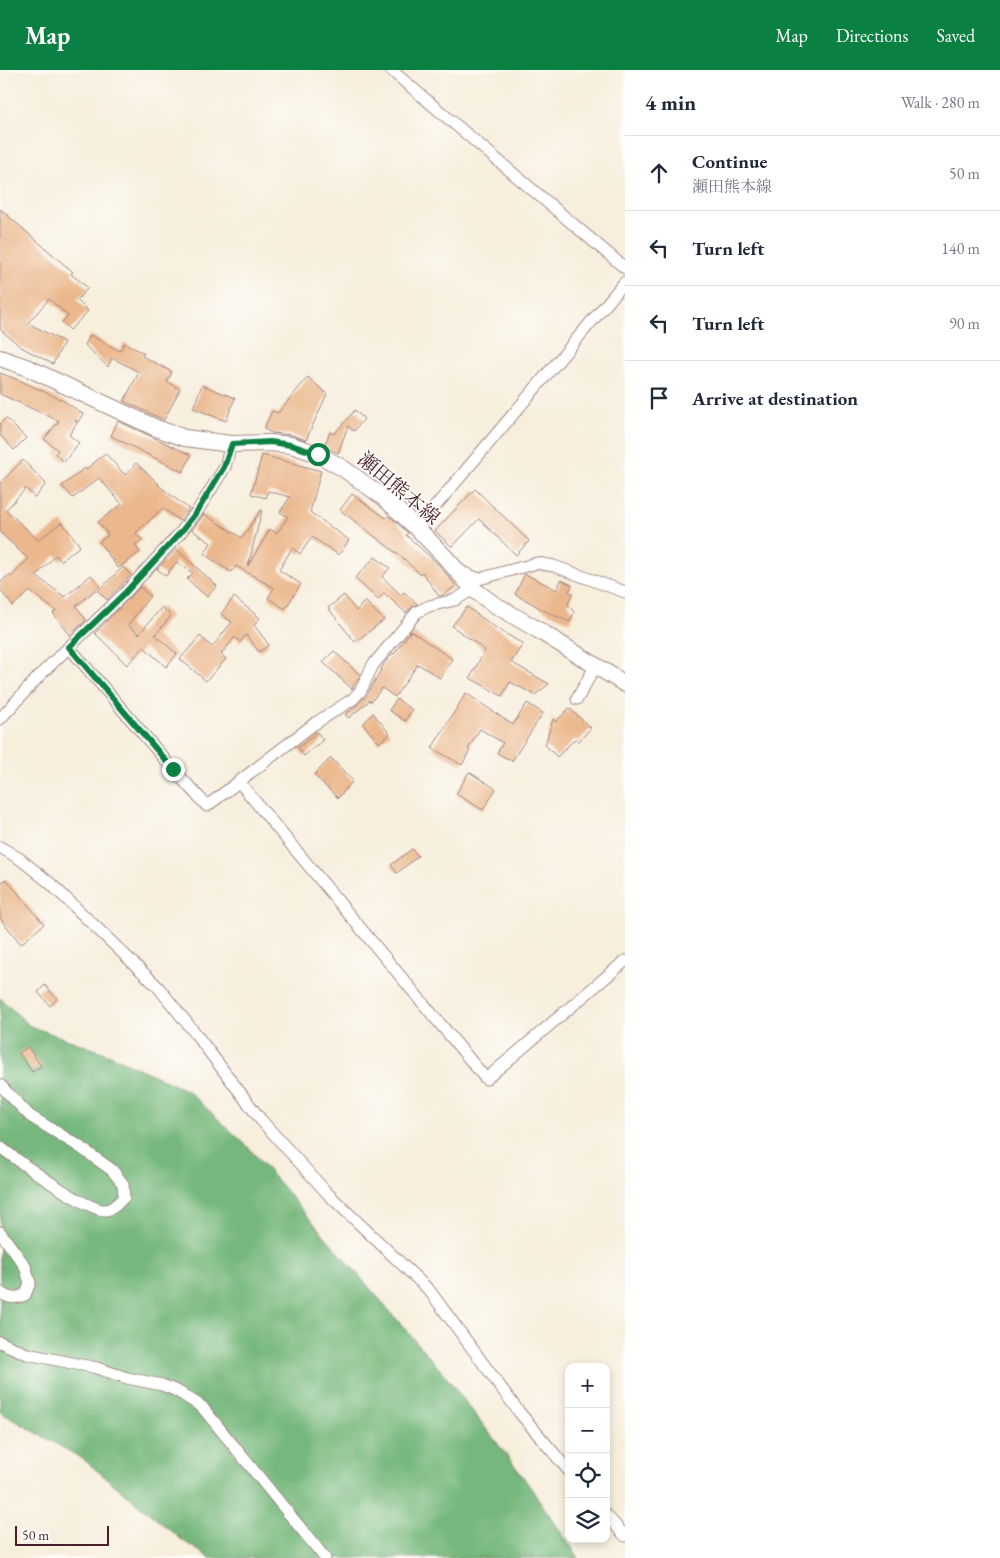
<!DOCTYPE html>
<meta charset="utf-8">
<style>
:root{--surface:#fff;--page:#f2f2f3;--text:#1f2937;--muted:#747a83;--line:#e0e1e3;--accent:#0b8043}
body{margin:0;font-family:"EB Garamond","Noto Serif JP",serif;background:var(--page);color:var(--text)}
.controls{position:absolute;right:15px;bottom:15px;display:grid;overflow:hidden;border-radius:10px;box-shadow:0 2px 8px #0003}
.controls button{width:45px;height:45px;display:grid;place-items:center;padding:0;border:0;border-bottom:1px solid var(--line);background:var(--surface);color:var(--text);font:25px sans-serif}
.scale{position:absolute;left:15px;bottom:12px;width:94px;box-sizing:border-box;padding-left:5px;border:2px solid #4a1f2b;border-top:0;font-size:14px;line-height:18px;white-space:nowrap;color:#4a1f2b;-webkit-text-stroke:4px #fdfcf7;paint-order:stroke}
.stop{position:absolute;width:15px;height:15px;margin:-11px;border:4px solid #0b8043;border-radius:50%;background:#fff}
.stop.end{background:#0b8043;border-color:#fff;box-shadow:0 1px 5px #0008}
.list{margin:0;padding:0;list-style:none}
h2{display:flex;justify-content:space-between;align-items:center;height:65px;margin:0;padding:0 20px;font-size:21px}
h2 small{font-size:16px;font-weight:400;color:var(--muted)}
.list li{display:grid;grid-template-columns:32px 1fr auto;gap:15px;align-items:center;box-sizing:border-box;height:75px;padding:0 20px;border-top:1px solid var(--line)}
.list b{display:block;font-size:19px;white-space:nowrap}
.list p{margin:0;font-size:16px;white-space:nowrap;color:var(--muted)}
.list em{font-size:16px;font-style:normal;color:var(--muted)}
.icon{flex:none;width:28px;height:28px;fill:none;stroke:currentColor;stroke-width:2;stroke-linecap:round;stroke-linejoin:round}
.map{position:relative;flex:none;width:625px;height:1488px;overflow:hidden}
header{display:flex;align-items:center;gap:30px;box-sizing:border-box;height:70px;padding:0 25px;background:var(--accent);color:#fff}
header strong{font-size:24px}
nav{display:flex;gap:28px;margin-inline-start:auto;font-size:18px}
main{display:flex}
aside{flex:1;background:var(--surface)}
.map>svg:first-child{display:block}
.forest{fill:#74b77b;stroke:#5f6b53}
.building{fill:#ebb78c}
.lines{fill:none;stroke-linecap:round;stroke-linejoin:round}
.minor-casing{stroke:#a08684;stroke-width:13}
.secondary-casing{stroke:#a08684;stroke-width:18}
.minor{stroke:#fff;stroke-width:11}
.secondary{stroke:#fff;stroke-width:16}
.route{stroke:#0b8043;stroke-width:6}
.labels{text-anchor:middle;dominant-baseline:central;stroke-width:4;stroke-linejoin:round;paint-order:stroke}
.street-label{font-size:20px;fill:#4a1f2b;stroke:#fdfcf7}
</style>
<header>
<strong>Map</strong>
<nav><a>Map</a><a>Directions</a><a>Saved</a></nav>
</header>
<main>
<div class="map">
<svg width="625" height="1488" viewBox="0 0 625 1488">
<rect width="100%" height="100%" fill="#fdfcf7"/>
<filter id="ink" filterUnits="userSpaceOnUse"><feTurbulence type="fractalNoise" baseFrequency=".02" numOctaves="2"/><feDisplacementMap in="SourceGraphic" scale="10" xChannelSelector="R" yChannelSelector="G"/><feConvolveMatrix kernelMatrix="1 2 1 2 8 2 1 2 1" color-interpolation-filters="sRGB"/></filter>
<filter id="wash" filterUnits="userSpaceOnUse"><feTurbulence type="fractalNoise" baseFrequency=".0096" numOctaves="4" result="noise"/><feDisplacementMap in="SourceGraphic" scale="20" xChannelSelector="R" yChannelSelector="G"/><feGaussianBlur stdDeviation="1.12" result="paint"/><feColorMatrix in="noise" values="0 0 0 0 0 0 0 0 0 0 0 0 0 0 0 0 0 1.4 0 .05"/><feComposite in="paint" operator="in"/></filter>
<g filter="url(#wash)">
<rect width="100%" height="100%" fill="#f7eedc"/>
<!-- forest -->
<path class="forest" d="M0,928l30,28 78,28 80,37 60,56 196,227 80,104 55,80h-369l-28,-18 -99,-81 -83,-47z"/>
<g id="blocks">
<!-- building -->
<g class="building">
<path d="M0,139l73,63 -2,2 17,14 -11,12 11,11 -18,19 -8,-8 6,-6 -19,-17 -21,24 36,19 -11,22 -32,-17 -21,-18z"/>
<path d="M90,265l30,16 4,-8 20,10 -2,3 30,16 -5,10 13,7 -16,31 -40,-19 15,-29 -27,-14 -4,9 -23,-22z"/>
<path d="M0,303l21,8 43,20 19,13 -5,8 -3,-2 2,3 -8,12 10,8 -15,19 -9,-8 3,-4 -14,-11 15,-18 -59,-27z"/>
<path d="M308,307l19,17 -21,46 -14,-5 -20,-2 -8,-4 8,-18 6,2z"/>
<path d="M202,315l33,13 -9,23 -33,-13z"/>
<path d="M355,340l9,9 -10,12 -6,-5 -10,27 -14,-7 6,-14 4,2z"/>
<path d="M6,348l20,20 -12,12 -14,-15v-11z"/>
<path d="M118,351l73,34 -8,17 -72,-36z"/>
<path d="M105,383l20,22 11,-12 23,21 -1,1 31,24 -9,12 -17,-13 -27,25 6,7 -7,5 5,7 -22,16 -19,-26 9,-7 -10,-13 24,-18 -23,-26 -26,20 -11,-12 23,-18 1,2z"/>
<path d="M262,385l59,16 -11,41 39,28 -10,15 -27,-18 -12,17 -8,-6 -13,22 22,14 -16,25 -17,-11 6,-10 -38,-22 -5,6 -27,-18 7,-11 -19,-13 12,-16 38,24 19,-28h1l-14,56 22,-37 7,4 11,-16 -8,-5 10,-15 -22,-6 -2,7 -15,-4z"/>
<path d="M23,390l23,24 -11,14 -9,-10 -20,22 32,30 24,-18 18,24 -19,15 -5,-6 -20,21 29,21 26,-22 9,11 -24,20 10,14 -16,15 -17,-22 3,-2 -26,-20 -17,15 -13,-16v-7l9,-8 2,2 17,-18 -28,-27v-49z"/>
<path d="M475,419l54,52 -13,14 -37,-36 -27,28 -17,-16z"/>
<path d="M352,424l34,24 2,-2 6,4 14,13 -2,2 33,30 17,21 -13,9 -4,1 -17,-24 -2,2 -17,-16 -63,-48z"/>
<path d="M176,479l41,37 -10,11 -20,-18 6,-6 -17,-11 -10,14 -9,-7z"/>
<path d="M375,487l15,11 -8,9 19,18 3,-3 13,12 -5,3 -6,6 -22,-20 -6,7 -23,-22z"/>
<path d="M123,497l8,8 -24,25 -9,-9z"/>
<path d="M525,504l32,16 4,-10 11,5 -3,7 4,1 -5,11 6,8 -4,10 -23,-10 -32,-18z"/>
<path d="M140,517l10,9 -22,29 11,9 23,-27 9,9 -16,19 22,19 -11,13 -22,-20 -17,18 -32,-32z"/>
<path d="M344,525l12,16 9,-10 19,19 -29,22 -27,-34z"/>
<path d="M234,527l26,21 -6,7 15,20 -10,7 -13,-17 -6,7 -5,-5 -14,17 5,5 -20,22 -26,-22 20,-23 12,11 20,-25 -11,-8z"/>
<path d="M467,537l29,21 27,16 -12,18 38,22 -14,11 -25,-13 -8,14 -32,-18 15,-28 -33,-24z"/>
<path d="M411,561l41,28 -12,19 -22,-14 -23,33 -13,-9 -11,14 -1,-2 -21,18 -4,-3 13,-11 9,-9 17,-31 9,-11 1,1z"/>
<path d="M334,581l26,24 -8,14 -29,-27z"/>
<path d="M466,623l47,32 14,-22 16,10 -31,48 -15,-8 6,-10 -23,-14 -12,20 2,1 -8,15 -30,-17z"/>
<path d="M397,629l15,11 -7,11 -16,-11z"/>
<path d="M569,638l22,20 -13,14 -3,-3 -18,18 -12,-12 8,-26 3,3z"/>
<path d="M373,643l17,21 -11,9 -16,-19z"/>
<path d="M317,662l6,8 -19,16 -6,-8z"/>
<path d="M331,688l22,23 -15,17 -24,-23z"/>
<path d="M469,702l27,17 -13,21 -27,-16z"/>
<path d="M412,779l6,7 -21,17 -6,-8z"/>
<path d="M6,809l38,45 -23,20 -21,-26v-34z"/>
<path d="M45,915l12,14 -7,7 -12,-14z"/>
<path d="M28,977l13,19 -9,6 -13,-19z"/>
</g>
</g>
</g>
<g filter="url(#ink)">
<use href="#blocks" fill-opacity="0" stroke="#a08684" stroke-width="1"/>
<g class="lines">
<defs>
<g id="minor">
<path d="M391,0l234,198"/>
<path d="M417,458l208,-246"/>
<path d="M457,500l22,9 58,-16 17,3 71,26"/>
<path d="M69,577l104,122 34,37 107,-82 39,-25 8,-9 12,-25 44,-53 12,-6 26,-6 18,-11"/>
<path d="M577,629l19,-34"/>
<path d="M0,649l42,-46 82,-79 57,-62 17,-22 27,-43 6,-23"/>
<path d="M239,712l247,297 139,-118"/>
<path d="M0,777l20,12 30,24 108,104 37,46 66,87 67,74 101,96 90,122 50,59"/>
<path d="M0,1015l30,31 47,29 35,25 11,14 1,13c-5,5 -10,12 -18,13 -18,2 -89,-50 -106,-63"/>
<path d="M0,1162l25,34 5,17 -5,12c-9,3 -16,5 -25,-3"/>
<path d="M0,1272l27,12 70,14 30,10 35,7 15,6 25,16 123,151"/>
<path d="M606,1445l19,21"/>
</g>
<path id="secondary" d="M0,288l26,9 130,61 29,10 46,6 39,-1 21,2 27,9 26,15 39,28 34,31 29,30 27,31 19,14 46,27 87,54"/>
</defs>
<!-- minor casing -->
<use href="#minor" class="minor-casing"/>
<!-- secondary casing -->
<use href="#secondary" class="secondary-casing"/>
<!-- minor -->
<use href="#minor" class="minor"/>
<!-- secondary -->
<use href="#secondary" class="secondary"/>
</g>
</g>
<g class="lines" filter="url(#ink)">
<!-- route -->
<path class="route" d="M173,699l-104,-122 55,-53 57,-62 17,-22 26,-43 8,-23 38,-2 21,3 27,9"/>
</g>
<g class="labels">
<!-- street labels -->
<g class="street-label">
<text transform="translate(399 418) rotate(40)">瀬田熊本線</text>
</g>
</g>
</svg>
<div class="controls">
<button>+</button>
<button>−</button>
<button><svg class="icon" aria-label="locate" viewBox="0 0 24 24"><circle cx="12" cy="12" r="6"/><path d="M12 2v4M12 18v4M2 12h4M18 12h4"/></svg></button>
<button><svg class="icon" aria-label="layers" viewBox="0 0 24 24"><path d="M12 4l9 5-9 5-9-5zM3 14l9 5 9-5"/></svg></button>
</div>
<div class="scale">50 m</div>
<div class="stop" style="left:318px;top:384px"></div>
<div class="stop end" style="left:173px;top:699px"></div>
</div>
<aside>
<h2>4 min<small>Walk · 280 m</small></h2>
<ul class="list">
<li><svg class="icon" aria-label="ahead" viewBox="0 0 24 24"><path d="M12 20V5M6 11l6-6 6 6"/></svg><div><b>Continue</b><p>瀬田熊本線</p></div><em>50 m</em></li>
<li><svg class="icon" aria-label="left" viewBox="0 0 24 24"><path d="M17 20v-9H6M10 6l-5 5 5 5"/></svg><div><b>Turn left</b></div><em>140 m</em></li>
<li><svg class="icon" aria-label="left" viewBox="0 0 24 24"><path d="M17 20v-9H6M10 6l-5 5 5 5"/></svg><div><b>Turn left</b></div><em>90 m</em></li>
<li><svg class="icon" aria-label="arrive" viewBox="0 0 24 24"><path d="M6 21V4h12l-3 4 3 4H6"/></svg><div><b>Arrive at destination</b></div></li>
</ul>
</aside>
</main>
